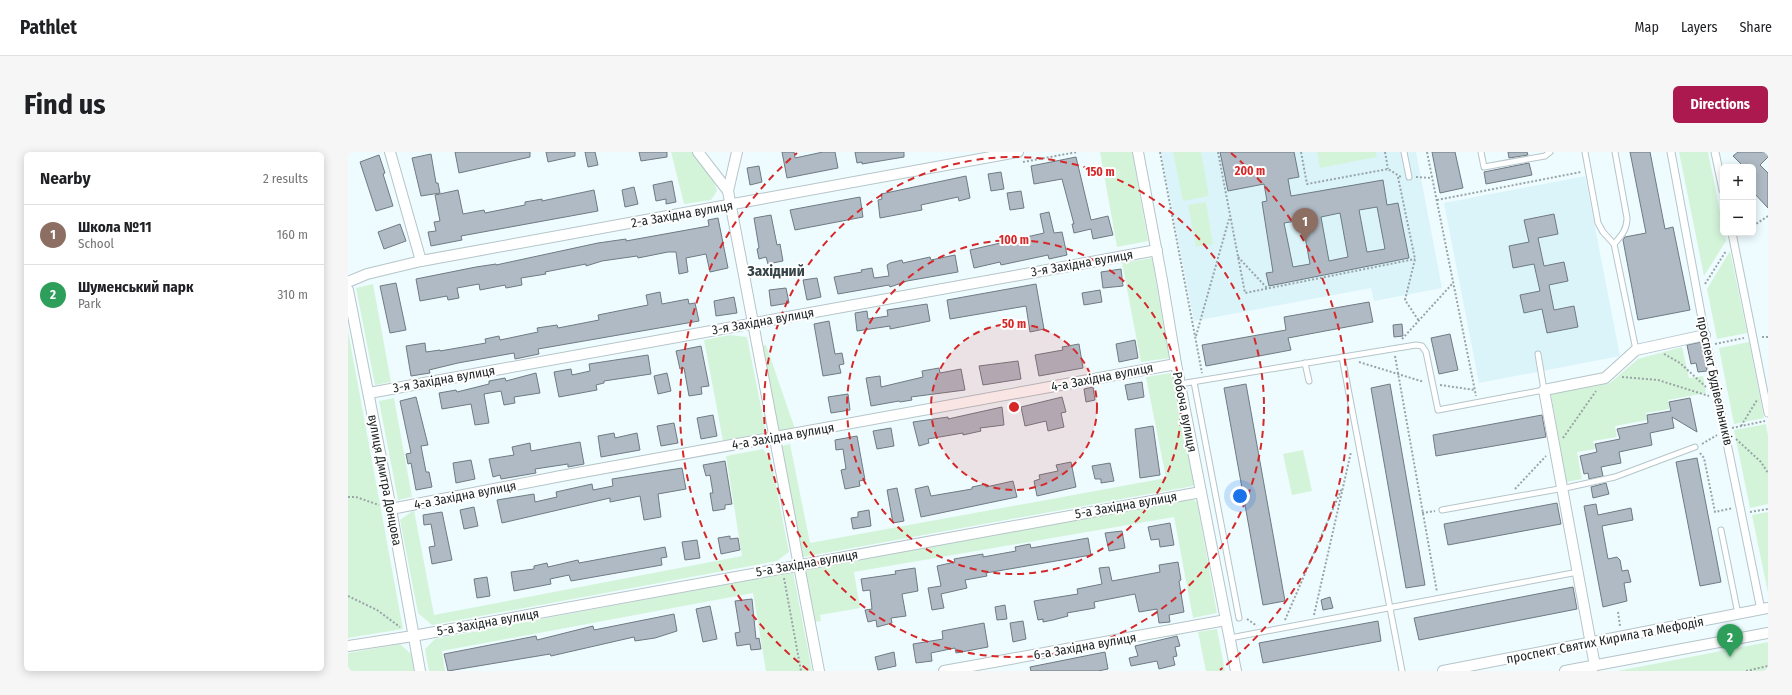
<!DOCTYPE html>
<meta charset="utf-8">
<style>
:root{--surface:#fff;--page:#f6f6f6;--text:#202124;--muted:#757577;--line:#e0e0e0;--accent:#ab194e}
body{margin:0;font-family:"Fira Sans Condensed",sans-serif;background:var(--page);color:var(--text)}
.controls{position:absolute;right:12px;top:12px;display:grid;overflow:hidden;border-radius:6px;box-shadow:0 2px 10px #0003}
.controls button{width:36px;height:36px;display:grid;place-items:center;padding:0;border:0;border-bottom:1px solid var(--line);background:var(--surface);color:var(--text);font:20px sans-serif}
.you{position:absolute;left:892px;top:344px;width:14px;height:14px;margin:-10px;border:3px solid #fff;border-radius:50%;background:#1a73e8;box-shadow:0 0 0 6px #1a73e833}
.badge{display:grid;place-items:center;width:26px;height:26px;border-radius:50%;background:var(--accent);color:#fff;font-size:13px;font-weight:700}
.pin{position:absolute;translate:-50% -33px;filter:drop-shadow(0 1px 2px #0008)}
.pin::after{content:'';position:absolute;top:21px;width:14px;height:12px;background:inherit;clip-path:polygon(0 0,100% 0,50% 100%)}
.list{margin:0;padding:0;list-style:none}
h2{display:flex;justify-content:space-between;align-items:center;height:52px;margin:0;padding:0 16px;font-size:17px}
h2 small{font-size:13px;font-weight:400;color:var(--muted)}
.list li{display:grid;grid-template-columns:26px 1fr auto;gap:12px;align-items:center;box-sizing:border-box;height:60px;padding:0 16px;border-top:1px solid var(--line)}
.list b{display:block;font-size:15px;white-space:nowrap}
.list p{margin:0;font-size:13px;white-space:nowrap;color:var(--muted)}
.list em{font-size:13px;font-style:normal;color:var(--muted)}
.map{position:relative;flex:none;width:1420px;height:519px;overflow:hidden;border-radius:6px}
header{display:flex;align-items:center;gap:24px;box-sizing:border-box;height:56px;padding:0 20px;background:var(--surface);border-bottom:1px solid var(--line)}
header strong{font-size:19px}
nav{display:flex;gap:22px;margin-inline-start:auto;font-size:14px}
.intro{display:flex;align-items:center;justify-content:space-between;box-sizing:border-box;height:96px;padding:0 24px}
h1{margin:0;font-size:28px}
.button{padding:10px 18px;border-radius:6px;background:var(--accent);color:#fff;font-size:14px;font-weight:700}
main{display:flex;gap:24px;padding:0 24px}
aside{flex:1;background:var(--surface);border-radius:6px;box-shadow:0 2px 10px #0003}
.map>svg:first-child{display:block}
.built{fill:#daf4fa}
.green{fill:#d4f4da}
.building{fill:#afbac4;stroke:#6f7a82;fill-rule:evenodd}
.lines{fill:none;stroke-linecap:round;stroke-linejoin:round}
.service-casing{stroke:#b5c5c9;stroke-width:7}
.pedestrian-casing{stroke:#b5c5c9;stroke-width:9}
.minor-casing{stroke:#b5c5c9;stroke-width:12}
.path{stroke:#99a4a6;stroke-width:2;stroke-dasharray:2 2;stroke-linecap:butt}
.service{stroke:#fff;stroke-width:5}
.pedestrian{stroke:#fff;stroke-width:7}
.minor{stroke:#fff;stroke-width:10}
.ring{fill:none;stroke:#d62828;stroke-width:2;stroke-dasharray:7 5}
.labels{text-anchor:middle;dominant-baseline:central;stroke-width:4;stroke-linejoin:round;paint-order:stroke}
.street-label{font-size:13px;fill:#1d2324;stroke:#fff}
.quarter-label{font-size:15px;font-weight:bold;fill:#354346;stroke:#fff}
.centre{fill:#d62828;stroke:#fff;stroke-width:2}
.ring-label{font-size:12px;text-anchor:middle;font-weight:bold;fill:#d62828;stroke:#fff;stroke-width:4;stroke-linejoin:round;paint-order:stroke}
</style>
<header>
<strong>Pathlet</strong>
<nav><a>Map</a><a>Layers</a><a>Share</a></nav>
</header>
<div class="intro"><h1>Find us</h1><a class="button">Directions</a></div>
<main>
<aside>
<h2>Nearby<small>2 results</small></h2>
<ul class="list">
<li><span class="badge" style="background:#8d6e63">1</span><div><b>Школа №11</b><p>School</p></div><em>160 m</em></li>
<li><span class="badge" style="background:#2e9e5b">2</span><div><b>Шуменський парк</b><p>Park</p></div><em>310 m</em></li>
</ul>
</aside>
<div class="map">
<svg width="1420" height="519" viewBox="0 0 1420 519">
<rect width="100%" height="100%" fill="#eefcff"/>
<!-- built -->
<g class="built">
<path d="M813,0h255l26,136 -68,13 -3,-13 -177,33z"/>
<path d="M1237,24l35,180 -141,27 -35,-180z"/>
</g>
<!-- green -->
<g class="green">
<path d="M323,0h24l16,19 6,20 -6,9 -27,4z"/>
<path d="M752,0h32l16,89 -31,6z"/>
<path d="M825,0h28l8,44 -26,5z"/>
<path d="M969,0h59l1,5 -57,11z"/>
<path d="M1331,0h29l18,89 -22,35z"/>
<path d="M858,50l7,42 -17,3 -8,-42z"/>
<path d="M1382,99l17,82 -30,6 -10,-50z"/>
<path d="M804,106l17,100 -28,4 -19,-99z"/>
<path d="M25,132l18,98 -16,3 -19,-97z"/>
<path d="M0,179l55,298 -55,9z"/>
<path d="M382,183l17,2 19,95 -43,9 -19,-101z"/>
<path d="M1401,190l15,76 -30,6 -15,-76z"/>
<path d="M418,193l29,84 -16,3 -18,-86z"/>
<path d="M1334,195l7,31 14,-2 3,17 -38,7 2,9 -24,4 1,7 -32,6 2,11 -24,4 2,8 -18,3 5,27 -16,3 -15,-88 59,-11 28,-24z"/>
<path d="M823,221l5,3 19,105 -2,5 -390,71 -22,-111 9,-2 20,99 356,-65 -20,-101z"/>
<path d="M46,246l18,99 -14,3 -19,-99z"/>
<path d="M1418,272l2,12v68l-18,4 -16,-78z"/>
<path d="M415,297l8,11 18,92 -12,9 -345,64 -14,-12 -18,-93 14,-10 20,105 308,-59 -16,-100z"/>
<path d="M955,298l9,41 -20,4 -9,-41z"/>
<path d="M843,346l6,4 20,111 -24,5 -19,-101 -320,55 6,36 -40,7 1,6 -6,1 -10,-52z"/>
<path d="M1420,360v81l-16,-78z"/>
<path d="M445,420l19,99h-46l-13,-78 -311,58 3,20h-16l-4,-22 10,-10z"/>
<path d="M869,477l8,42h-19l-8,-39z"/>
<path d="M1420,490v29h-151z"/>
<path d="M52,492l11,10 3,17h-66v-18z"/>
</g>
<!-- building -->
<g class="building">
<path d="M107,0h75v5l-71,16z"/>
<path d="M198,0h29v4l-27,6z"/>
<path d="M237,0h10l3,13 -10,2z"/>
<path d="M291,0h28v5l-26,4z"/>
<path d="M434,0h12l1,6 28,-6h12l3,16 -51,10z"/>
<path d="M507,0h49v5l-42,7v-2l-5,1z"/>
<path d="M872,0h74l5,25 -11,2 3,17 92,-16 4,25 11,-2 11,55 -140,28 -3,-13 7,-1 -11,-70 5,-1 -3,-17 -36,7zM1029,55l8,42 -18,3 -8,-42zM992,61l8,44 -19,4 -8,-44zM954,68l8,44 -17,3 -9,-44z"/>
<path d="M1084,0h23l8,36 -23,5z"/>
<path d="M1160,0h19l1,3 -19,3z"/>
<path d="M1282,0h20l15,77 8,-2 17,83 -52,10 -15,-80 2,-3 21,-4z"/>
<path d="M1390,0h30v5l-8,8 8,8v35l-15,-16v-25h-9l-11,-11z"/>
<path d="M83,2l5,29h2l2,10 -19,3 -9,-38z"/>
<path d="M31,3l6,18 -2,1 10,32 -17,5 -16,-49z"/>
<path d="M728,5l15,63 17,-4 5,19 -20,4 -2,-10 -17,4 -2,-9h2l-12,-45 -28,5 -3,-18z"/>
<path d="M1181,11l3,12 -46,9 -2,-12z"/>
<path d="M411,14l3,16 -12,3 -3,-17z"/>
<path d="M653,20l3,17 -13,2 -3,-17z"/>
<path d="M618,24l4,22 -11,3 -1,-4 -37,8 1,5 -42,8 -2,-18 4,-1 -1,-5z"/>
<path d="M324,29l4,21 -10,2v-5l-10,2 -3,-16z"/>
<path d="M286,35l4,17 -13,3 -3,-17z"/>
<path d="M110,38l5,24 21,-4 1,3 40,-8v-3l17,-3v2l52,-11 4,21 -137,25 1,4 -31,6 -3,-14 8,-1 -2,-9 6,-1 -5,-26z"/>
<path d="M673,39l3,17 -14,2 -3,-17z"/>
<path d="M512,45l3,20 -68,13 -5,-20z"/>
<path d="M701,60l5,21 8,-1 5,23 -18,4 -1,-4 -47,10 -1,-3 -26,6 -4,-18 74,-17 -4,-19z"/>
<path d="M1206,62l4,20 -20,4 6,28 20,-4 4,19 -19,4 5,25 20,-4 4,21 -31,6 -5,-24 -18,4 -4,-18 20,-4 -6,-27 -21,4 -4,-22 20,-4 -5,-22z"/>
<path d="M423,63l6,30 3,-1 3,17 -15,3 -2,-7 -7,2 -2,-10 2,-1 -5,-30z"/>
<path d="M370,66l10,50 -18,4 -4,-18 -20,4 2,14 -9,2 -3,-22h-8l-30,6 -1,-2 -35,5 -16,5v-2l-41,8 1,2 -25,4 1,7 -16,3 -1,-3 -25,5 -1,-6 -22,4 2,10 -11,2 -1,-4 -27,5 -4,-22 60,-12 20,-3v1l102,-22 28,-4v2l83,-15 -1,-6z"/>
<path d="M52,72l6,17 -22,8 -6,-17z"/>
<path d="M607,103l3,17 -51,9 -17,6 -1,-2 -51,9 -4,-17 28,-5 -1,-2 11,-2 2,10 15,-2 -2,-11 3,-2 12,-3 1,3 27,-6 1,3z"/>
<path d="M773,117l2,17 -20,2 -2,-16z"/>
<path d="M469,126l4,19 -14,3 -4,-20z"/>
<path d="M48,131l10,47 -16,3 -10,-47z"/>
<path d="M688,132l8,45 -14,3 -4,-26 -76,13 -3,-19z"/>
<path d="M438,136l3,15 -18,3 -2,-16z"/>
<path d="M752,138l2,12 -18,3 -2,-12z"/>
<path d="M312,140l2,12 26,-5 1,5 6,-1 4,18 -161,28 1,5 -24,5 -1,-6 -56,10 -29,7 1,3 -19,3 -5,-30 19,-3 1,9 14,-2v1l46,-8 -1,-4 14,-3 1,4 38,-8 -1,-4 20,-3 1,3 41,-8 -1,-5 50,-10 -2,-10z"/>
<path d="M386,145l3,16 -21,3 -2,-15z"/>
<path d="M1021,150l4,20 -85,16 3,12 -85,16 -4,-21 84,-15 -2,-13z"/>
<path d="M579,152l3,17 -40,8v-3l-33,5 -2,-18 12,-2 1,8 20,-3 -1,-6z"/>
<path d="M481,169l6,33 7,-1 2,11 -5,1 2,8 -18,3 -9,-52z"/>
<path d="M1054,172l1,12 -9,1 -1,-12z"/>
<path d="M1102,182l8,36 -19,4 -8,-36z"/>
<path d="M787,188l3,18 -19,4 -3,-18z"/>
<path d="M1353,190l6,29 -9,1 -2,-9 -5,1 -4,-19z"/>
<path d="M731,192l4,24 -44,8 -4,-21 28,-5 -1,-3z"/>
<path d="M353,194l8,40 -8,1 1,7 -13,2 -5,-28 -4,1 -4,-18z"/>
<path d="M300,203l3,19 -47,7v2l-8,2 1,5 -38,7 -5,-25 17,-3 1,6 18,-4 -1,-7z"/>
<path d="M670,209l3,18 -38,6 -4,-19z"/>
<path d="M591,216l1,5 21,-4 4,21 -54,7 1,3 -12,2 -1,-1 -28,5 -5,-28 14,-2 1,11 42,-10 -1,-6z"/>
<path d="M188,221l4,20 -26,4 1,6 -11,2 -3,-14 -17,3 5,29 -14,2 -4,-21 -29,5 -3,-16 17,-3 1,2 32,-8v-3l16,-3 1,3z"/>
<path d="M319,221l4,18 -13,3 -4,-18z"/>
<path d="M794,230l2,15 -16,3 -3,-15z"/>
<path d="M898,232l39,217 -22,4 -39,-217z"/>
<path d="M1042,232l35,201 -19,3 -35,-200z"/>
<path d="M745,235l2,13 -9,2 -2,-13z"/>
<path d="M500,242l2,16 -19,3 -3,-16z"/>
<path d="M68,245l12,48 -7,1 5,26h3l3,15 -16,3 -5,-27 -3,1 -2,-10 5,-1 -11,-52z"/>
<path d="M714,245l4,15 -5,1 3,14 -16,4 -2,-10 -21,5 -4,-19z"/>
<path d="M1342,246l7,34 -25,-15 2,11 -24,5 2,12 -33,7 2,11 -20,4 2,9 -14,3 -1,-6 -4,1 -4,-18 17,-4 -2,-8 25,-5 -3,-10 31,-6 -1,-8 24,-4 -2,-9z"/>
<path d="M654,255l2,18 -24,3 1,3 -18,4v-2l-35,6 1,4 -10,3 -6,-24 35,-5v2z"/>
<path d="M365,263l4,21 -16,3 -4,-21z"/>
<path d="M1194,263l4,22 -110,19 -3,-21z"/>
<path d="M326,271l4,20 -17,3 -4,-20z"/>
<path d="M805,274l7,49 -20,3 -5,-49z"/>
<path d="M543,276l3,18 -17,3 -4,-18z"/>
<path d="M266,281l1,5 22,-5 3,17 -39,7 -3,-21z"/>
<path d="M509,284l8,44 -6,1 1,5 -15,3 -4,-19 5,-1 -3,-20 -7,1 -1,-10z"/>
<path d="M232,290l4,22 -16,3v-3l-33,5 1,4 -23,4 -12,2 -1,-4 -7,2 -4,-18 25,-4 -2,-8 18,-4 1,8z"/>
<path d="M1349,306l24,124 -21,4 -24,-124z"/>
<path d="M123,308l4,19 -19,4 -3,-20z"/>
<path d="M377,309l7,43 -7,1v4l-12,2 -3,-18h3l-3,-18 -4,1 -3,-11z"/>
<path d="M723,310l5,25 -39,9 -3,-15 6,-2 -1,-4 19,-4 -2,-6z"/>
<path d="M762,311l4,18 -13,2v-4h-6l-3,-13z"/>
<path d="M334,316l4,21 -28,5 3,23 -17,3 -4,-24 -30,6v-4l-108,25 -5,-23 37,-6 1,8 22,-5 -1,-5 36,-8 1,6 20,-4 -1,-7z"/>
<path d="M665,329l4,16 -96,20 -6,-28 13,-3 3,10 41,-7v-2l14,-3v3z"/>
<path d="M1258,331l3,11 -16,4 -2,-11z"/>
<path d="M549,336l7,33 -11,2 -6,-33z"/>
<path d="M1209,351l4,21 -113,21 -4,-21z"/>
<path d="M1248,352l2,11 33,-7 2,12 -31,6 6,33 9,-2 3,3 2,11 6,-1 3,12 -7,1 3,18 -24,6 -19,-101z"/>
<path d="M126,355l4,19 -14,3 -4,-19z"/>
<path d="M521,358l2,16 -18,3 -2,-11 7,-1v-5z"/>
<path d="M94,360l10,48 -20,4 -3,-17 6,-1 -4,-22 -7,1 -1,-10z"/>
<path d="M822,371l4,22 -14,2 -1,-8 -8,1 -3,-13z"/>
<path d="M774,379l3,17 -16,3 -4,-18z"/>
<path d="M382,384v3l8,-1 2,12 -19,4 -3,-16z"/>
<path d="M740,386l3,17 -105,18 1,3 -22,4 2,8 -26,6 3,14 -12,2 -4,-22 13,-2 -4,-20 18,-4 -1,-3 29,-5v3l33,-6 -1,-4 15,-3 1,4z"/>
<path d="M349,388l3,18 -15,2 -3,-18z"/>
<path d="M317,395l2,10 -6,1 1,7 -91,16 -2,-6 -19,4 1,5 -37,7 -3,-19 23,-3v-3l13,-3 1,4 30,-7 1,3z"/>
<path d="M830,410l3,18 -2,1 5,31 -15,3 1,7 -11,1 -2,-14 -18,3 -4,-18 -41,8 1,6 -28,5 1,3 -15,4 -10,2v-3l-5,1 -4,-19 44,-7 -1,-5 25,-5 -3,-16 10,-1 3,14 48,-9 -1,-7z"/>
<path d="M567,416l3,23 -16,3 4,22 -15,2 1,5 -15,4 -1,-7 -8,2 -3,-12 7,-1 -2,-19 -7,1 -2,-12 35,-5 -1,-3z"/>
<path d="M139,425l3,19 -13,2 -3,-19z"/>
<path d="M1225,435l4,22 -158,31 -5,-22z"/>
<path d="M982,445l3,11 -10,2 -2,-10z"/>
<path d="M404,447l4,40 3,-1 2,11 -10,1 -1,-6 -13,2 -2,-13 5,-1 -5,-31z"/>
<path d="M657,453l2,14 -10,1 -2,-13z"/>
<path d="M362,454l7,33 -14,3 -7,-33z"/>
<path d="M326,462l3,17 -22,7 -20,3 -1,-4 -83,19 -1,-2 -102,17 -4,-17 92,-18 1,4 56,-14 1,4z"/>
<path d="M675,469l3,18 -13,3 -3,-19z"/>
<path d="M1030,469l3,20 -118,22 -4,-20z"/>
<path d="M636,471l4,24 -32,6 -1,-5 -24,5 1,8 -16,2 -3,-19 30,-5 -1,-8z"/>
<path d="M829,484l3,10 -5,1 2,9 -4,1 2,8 -16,4 -2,-8 -26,5 -2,-8 9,-2 -3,-10z"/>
<path d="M546,500l2,14 -18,4 -3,-13z"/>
<path d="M757,500l3,17 -10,2h-67l-1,-4z"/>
</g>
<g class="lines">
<defs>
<g id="service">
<path d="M1056,0l5,25"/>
<path d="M1133,0l3,15 61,-11 5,-4"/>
<path d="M1237,0l13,71 5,9 11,12 22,106"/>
<path d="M1266,92c7,-8 13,-14 13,-26l-12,-66"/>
<path d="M994,205l60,314"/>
<path d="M957,211l4,18"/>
<path d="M846,230l45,236"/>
<path d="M832,232l236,-39 6,1 4,6 12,58 106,-20 -6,-36"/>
<path d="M1094,358l128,-23 45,-10 80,-30"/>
<path d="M1373,378l17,84"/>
<path d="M882,486l348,-66"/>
</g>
<g id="pedestrian">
<path d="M1323,0l34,183 56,275"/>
<path d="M1367,0l8,38"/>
<path d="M1384,81l36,180"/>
</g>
<g id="minor">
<path d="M42,0l31,109"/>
<path d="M350,0l30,39"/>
<path d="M389,0l-9,39 91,480"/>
<path d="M790,0l24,128 14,84 60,307"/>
<path d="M0,130l19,-8 54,-13 597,-109"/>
<path d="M0,138l43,219 29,162"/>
<path d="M21,241l788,-143"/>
<path d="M43,357l170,-33 615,-112"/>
<path d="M0,494l65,-10 788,-144"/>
<path d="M1247,514l-51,-276 61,-12 31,-28 69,-15"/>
<path d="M596,519l282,-51"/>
<path d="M1095,519l325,-63"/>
<path d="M1217,519l203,-38"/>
</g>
</defs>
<!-- service casing -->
<use href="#service" class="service-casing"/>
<!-- pedestrian casing -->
<use href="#pedestrian" class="pedestrian-casing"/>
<!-- minor casing -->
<use href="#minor" class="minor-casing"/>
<!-- path -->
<g class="path">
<path d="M812,0l42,221"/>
<path d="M870,0l27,141 170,-34"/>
<path d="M953,0l6,32 81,-15 13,8"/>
<path d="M1037,0l3,17"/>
<path d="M1079,0l49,244"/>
<path d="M675,10l54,-10"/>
<path d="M1050,25l17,82 -10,41 14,21"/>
<path d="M1068,25l16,1"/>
<path d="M1089,48l144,-28"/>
<path d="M1405,74l15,-10"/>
<path d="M890,105l29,31"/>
<path d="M1357,132l21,-33"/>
<path d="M848,184l33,-117"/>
<path d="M1414,185h6"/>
<path d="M1054,187l51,-56"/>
<path d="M1367,192l29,-6"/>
<path d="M1316,202l16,9 26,24"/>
<path d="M1047,204l42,236"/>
<path d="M1011,210l65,20"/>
<path d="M1274,225l36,3 51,16"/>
<path d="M1092,233l35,5"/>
<path d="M1393,274l16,-26"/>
<path d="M1384,276l33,-7"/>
<path d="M1215,286l33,-47"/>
<path d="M1388,287l25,23 7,11"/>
<path d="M1354,292l15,-9"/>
<path d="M1352,301l4,5 11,54 18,-4"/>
<path d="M1167,337l31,-33"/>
<path d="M0,345h8l23,8"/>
<path d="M1402,360l18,-3"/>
<path d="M1074,361l13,-2"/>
<path d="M436,426l17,93"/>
<path d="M0,444l29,14 23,17"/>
<path d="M1270,460l2,14"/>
<path d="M966,463l37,-163"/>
<path d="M899,467l10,7"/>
<path d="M937,468l57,-132"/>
<path d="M1398,519l22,-5"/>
</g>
<!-- service -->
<use href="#service" class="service"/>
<!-- pedestrian -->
<use href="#pedestrian" class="pedestrian"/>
<!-- minor -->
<use href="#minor" class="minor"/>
</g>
<!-- distance rings -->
<circle cx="666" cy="255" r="83" fill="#d62828" fill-opacity=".12"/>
<g class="ring">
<circle cx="666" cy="255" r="83"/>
<circle cx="666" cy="255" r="167"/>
<circle cx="666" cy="255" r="250"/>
<path d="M460 518A334 334 0 0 1 449 1M883 1A334 334 0 0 1 872 518"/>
</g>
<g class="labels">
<!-- street labels -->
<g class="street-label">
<text transform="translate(334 62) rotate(-10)">2-а Західна вулиця</text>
<text transform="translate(734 111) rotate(-10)">3-я Західна вулиця</text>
<text transform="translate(415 169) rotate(-10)">3-я Західна вулиця</text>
<text transform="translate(754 225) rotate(-11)">4-а Західна вулиця</text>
<text transform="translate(96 227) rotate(-10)">3-я Західна вулиця</text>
<text transform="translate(1367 229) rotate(78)">проспект Будівельників</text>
<text transform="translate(837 260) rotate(79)">Робоча вулиця</text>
<text transform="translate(435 284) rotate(-10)">4-а Західна вулиця</text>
<text transform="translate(37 328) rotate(79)">вулиця Дмитра Донцова</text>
<text transform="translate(117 343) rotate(-11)">4-а Західна вулиця</text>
<text transform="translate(778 353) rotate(-10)">5-а Західна вулиця</text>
<text transform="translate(459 411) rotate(-10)">5-а Західна вулиця</text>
<text transform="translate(140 470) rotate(-10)">5-а Західна вулиця</text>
<text transform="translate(1257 488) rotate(-11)">проспект Святих Кирила та Мефодія</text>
<text transform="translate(737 494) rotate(-10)">6-а Західна вулиця</text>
</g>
<!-- quarter labels -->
<g class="quarter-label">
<text x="428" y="119">Західний</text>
</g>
</g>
<circle cx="666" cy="255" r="6" class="centre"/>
<g class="ring-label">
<text x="902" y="23">200 m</text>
<text x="752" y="24">150 m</text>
<text x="666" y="92">100 m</text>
<text x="666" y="176">50 m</text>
</g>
</svg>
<div class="controls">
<button>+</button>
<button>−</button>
</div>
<div class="you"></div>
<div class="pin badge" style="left:957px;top:89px;background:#8d6e63">1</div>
<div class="pin badge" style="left:1382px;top:505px;background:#2e9e5b">2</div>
</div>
</main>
